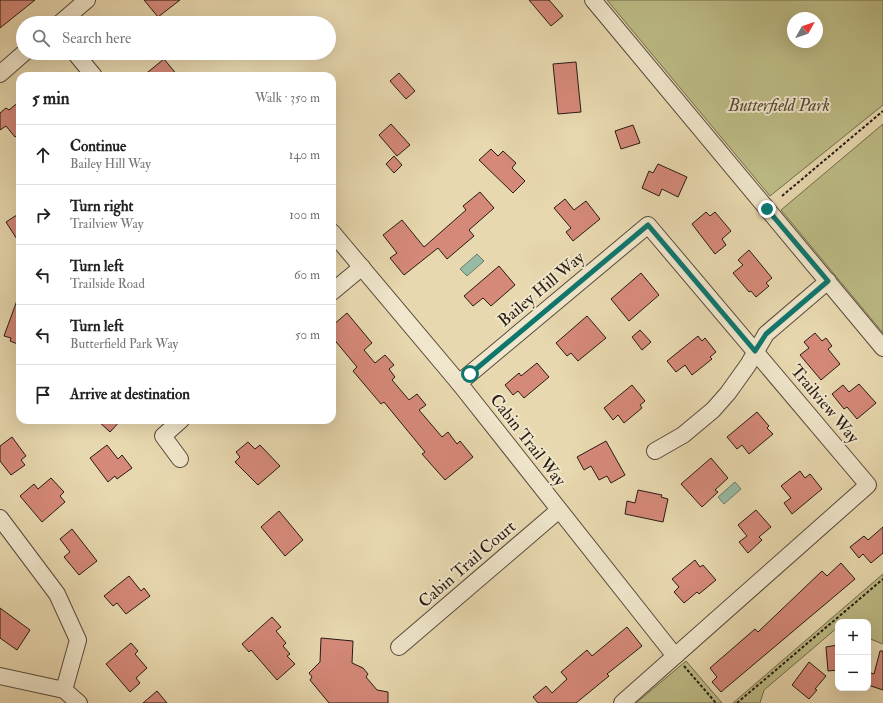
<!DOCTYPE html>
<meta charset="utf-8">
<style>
:root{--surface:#fff;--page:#f2f2f2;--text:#222;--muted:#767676;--line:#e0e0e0}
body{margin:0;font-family:"IM FELL Double Pica",serif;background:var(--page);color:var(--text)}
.controls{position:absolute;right:12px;bottom:12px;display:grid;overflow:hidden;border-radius:8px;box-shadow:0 4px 16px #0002}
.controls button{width:36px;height:36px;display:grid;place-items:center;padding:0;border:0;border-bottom:1px solid var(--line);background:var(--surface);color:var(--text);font:20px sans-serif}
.compass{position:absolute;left:787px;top:12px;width:36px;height:36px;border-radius:50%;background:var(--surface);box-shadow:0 4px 16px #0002;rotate:50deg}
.stop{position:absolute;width:12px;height:12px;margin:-9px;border:3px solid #0f766e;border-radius:50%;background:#fff}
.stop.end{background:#0f766e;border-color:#fff;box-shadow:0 1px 4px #0008}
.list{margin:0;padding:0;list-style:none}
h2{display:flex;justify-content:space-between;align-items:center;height:52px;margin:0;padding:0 16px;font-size:17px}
h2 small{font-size:13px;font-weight:400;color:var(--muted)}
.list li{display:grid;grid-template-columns:26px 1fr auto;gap:12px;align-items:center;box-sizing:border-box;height:60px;padding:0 16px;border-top:1px solid var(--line)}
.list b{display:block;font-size:15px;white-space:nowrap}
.list p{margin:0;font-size:13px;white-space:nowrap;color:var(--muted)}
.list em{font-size:13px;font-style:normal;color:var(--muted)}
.icon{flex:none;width:22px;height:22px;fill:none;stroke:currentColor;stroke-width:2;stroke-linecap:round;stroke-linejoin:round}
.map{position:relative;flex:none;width:883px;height:703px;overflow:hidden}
.search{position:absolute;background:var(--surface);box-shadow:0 4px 16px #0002;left:16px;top:16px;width:320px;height:44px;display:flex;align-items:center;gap:10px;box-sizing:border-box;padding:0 14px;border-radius:22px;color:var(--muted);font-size:15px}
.panel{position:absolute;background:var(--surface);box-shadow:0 4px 16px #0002;left:16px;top:72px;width:320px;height:352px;border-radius:12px}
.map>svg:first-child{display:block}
.green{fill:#bdbc86;stroke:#726c4c;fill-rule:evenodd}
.water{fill:#98bba5;stroke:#6b7b6b}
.building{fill:#d58979;stroke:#281b13}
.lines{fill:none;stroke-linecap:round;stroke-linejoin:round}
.minor-casing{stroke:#584a3a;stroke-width:18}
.path{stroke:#281b13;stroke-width:2;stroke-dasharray:3 2;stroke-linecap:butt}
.minor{stroke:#f0e6cb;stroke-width:16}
.route{stroke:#0f766e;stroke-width:5}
.labels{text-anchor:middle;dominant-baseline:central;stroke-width:4;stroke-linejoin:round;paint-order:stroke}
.park-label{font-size:17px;font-style:italic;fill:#554b36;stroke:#f0e6cb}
.street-label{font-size:17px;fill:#281b13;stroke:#f0e6cb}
</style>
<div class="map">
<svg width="883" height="703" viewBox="0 0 883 703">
<rect width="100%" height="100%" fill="#e8d8af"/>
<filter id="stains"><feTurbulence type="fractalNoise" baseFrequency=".005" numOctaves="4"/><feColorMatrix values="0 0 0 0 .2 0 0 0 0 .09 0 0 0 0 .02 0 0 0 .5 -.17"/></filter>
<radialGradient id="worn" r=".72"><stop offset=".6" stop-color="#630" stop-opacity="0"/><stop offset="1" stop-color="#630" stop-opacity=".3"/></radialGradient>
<!-- green -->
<g class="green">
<path d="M607,0h276v105l-113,91zM793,18h24v24h-24z"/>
<path d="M883,124v209l-102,-123z"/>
<path d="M883,574v70l-15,-6v-16h-30v5l-74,63 -4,13h-27z"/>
<path d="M686,661l36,42h-86z"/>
</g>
<!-- water -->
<g class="water">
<path d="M477,254l7,7 -17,15 -7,-7z"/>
<path d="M735,482l6,7 -17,15 -6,-7z"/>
</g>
<!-- building -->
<g class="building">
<path d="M0,0h35l-35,28z"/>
<path d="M144,0h36l-22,17z"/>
<path d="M529,0h20l14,16 -12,10z"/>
<path d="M164,59l14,17h-35z"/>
<path d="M576,62l5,50 -23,2 -5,-50z"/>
<path d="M399,73l16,18 -9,8 -16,-18z"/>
<path d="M20,101v32l-5,4 -9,-11 -6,4v-17l6,-5 3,2z"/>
<path d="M391,124l19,21 -13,11 -18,-21z"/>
<path d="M633,125l7,18 -19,6 -6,-18z"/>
<path d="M491,149l7,7 5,-5 13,12 -4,5 13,13 -12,12 -34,-33z"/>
<path d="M394,156l8,9 -8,8 -8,-9z"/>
<path d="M658,164l29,13 -9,20 -16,-8 -3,7 -17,-8 7,-17 4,2z"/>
<path d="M480,192l14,16 -25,22 5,6 -27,23 -9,-11 -34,27 -14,-17 7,-5 -14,-18 19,-15 22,27 42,-37 -3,-4z"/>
<path d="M565,199l9,11 12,-9 14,18 -27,22 -7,-9 5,-4 -17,-20z"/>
<path d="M706,212l4,4 5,-4 16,19 -9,8 4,6 -11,9 -23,-30z"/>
<path d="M20,213v31l-14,-22z"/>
<path d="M749,250l23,28 -6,5 3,3 -13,11 -5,-6 -2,1 -16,-19 10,-8 -5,-5z"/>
<path d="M499,266l16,19 -24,21 -8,-8 -10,8 -9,-10z"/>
<path d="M641,273l18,22 -30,26 -18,-22z"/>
<path d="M19,295h1v50l-10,-4 1,-3 -7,-2z"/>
<path d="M347,313l25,30 -8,7 11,13 10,-8 9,10 -5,4 6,8 -3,3 17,20 8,-6 9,11 -7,5 23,27 6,-5 9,12 3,-3 13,16 -28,23 -23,-26 3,-2 -41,-50 -3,2 -28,-33 4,-4 -25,-30v-3l4,-3 -4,-5z"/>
<path d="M587,316l19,22 -28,23 -7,-8 -4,3 -11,-13z"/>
<path d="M640,330l11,12 -9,8 -10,-13z"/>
<path d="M815,333l7,8 4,-3 6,8 -4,3 12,15 -19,16 -21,-25 9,-7 -5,-6z"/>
<path d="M698,336l4,5 3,-3 11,14 -6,5 2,2 -20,16 -7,-10 -9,7 -9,-11z"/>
<path d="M537,363l12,14 -25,21 -6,-7 -5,4 -8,-10 14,-12 2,3z"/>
<path d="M859,384l17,19 -19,16 -10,-12 -3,2 -12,-15 11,-9 6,7z"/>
<path d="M632,385l13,16 -5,4 2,3 -18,15 -6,-8 -5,5 -9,-12z"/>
<path d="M757,412l12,14 -2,2 6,6 -24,20 -7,-9 -5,4 -10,-12z"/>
<path d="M97,420h24l-11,12z"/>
<path d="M12,437l14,19 -5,4 4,5 -14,10 -11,-14v-15z"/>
<path d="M606,441l19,34 -14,8 -4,-7 -8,4 -8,-14 -7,4 -7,-13z"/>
<path d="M248,442l7,7 5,-4 20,21 -22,19 -23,-23 5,-5 -4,-5z"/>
<path d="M107,445l11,14 4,-4 10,13 -15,11 -2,-3 -7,6 -18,-24z"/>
<path d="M711,458l17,20 -13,12 3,2 -16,15 -21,-23z"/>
<path d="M800,471l5,7 5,-4 12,15 -30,25 -8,-11 7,-5 -10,-12z"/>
<path d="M51,478l13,14 -4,4 5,6 -23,20 -22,-26 14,-12 4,5z"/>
<path d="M638,490l24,5 -1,2 7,2 -5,23 -38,-8 2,-13 8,2z"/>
<path d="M756,510l15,17 -12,10 3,3 -14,13 -9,-11 8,-6 -9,-11z"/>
<path d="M279,511l24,29 -18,16 -24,-29z"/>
<path d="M883,527v26l-12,10 -8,-9 -4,4 -9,-11 14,-11 4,4z"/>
<path d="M72,529l25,32 -18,14 -15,-18 6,-5 -10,-13z"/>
<path d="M695,560l5,7 3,-2 13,15 -17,14 -2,-2 -13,11 -10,-11 5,-5 -7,-8z"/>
<path d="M841,563l14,16 -134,113 -9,-10 5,-5 -7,-9 45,-39 3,3 64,-61 5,5z"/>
<path d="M129,576l12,15 3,-3 6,8 -24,18 -9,-11 -4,3 -9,-10z"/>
<path d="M0,608l30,22 -13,20 -17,-12z"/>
<path d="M272,617l9,10 -5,4 10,12 -3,3 7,8 -3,2 8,8 -18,16 -26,-30 -2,2 -7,-8z"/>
<path d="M627,627l15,19 -35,28 2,2 -33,27h-38l-5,-6 13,-11 6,7 15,-14 -6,-7 26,-22 5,6z"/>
<path d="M321,638l32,3 -1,22 11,5 5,6 -2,3 11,13 11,2v11h-59l-19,-23 2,-3 -3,-4 11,-11z"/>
<path d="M131,643l7,8 -3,3 12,14 -11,10 4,5 -10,9 -24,-28z"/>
<path d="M838,645v25l-10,1 -2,-24z"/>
<path d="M880,651h3v39l-15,-5v-13l6,2z"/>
<path d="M809,662l17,14 -11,13 2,1 -8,9 -17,-14z"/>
<path d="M157,691l10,12h-24z"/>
</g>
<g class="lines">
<defs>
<g id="minor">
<path d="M593,0l290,348"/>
<path d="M60,23l27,-23"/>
<path d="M75,53l19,23"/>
<path d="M0,74l24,-21"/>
<path d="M332,232l127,151 216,273"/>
<path d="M332,292l30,-25"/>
<path d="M459,383l189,-158 220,260 -246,218"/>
<path d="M655,451l28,-16 30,-25 15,-17 20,-28 18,-31 62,-53"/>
<path d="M180,459l-17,-23 18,-16"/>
<path d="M0,518l57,76 21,46 -14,50"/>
<path d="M399,647l160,-137"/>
<path d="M0,676l64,14 15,13"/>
</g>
</defs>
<!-- minor casing -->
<use href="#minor" class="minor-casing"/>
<!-- path -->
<g class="path">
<path d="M782,196l101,-85"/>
<path d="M684,666l32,37"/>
<path d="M737,703l146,-124"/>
</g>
<!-- minor -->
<use href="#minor" class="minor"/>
</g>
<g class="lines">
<!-- route -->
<path class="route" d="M470,374l178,-149 107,126 11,-17 62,-53 -61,-72"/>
</g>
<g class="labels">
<!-- park labels -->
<g class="park-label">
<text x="779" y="105">Butterfield Park</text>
</g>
<!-- street labels -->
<g class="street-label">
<text transform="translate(541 289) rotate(-40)">Bailey Hill Way</text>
<text transform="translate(825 404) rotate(50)">Trailview Way</text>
<text transform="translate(528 440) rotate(52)">Cabin Trail Way</text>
<text transform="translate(467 564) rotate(-41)">Cabin Trail Court</text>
</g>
</g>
<rect width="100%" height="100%" filter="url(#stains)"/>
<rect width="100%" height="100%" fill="url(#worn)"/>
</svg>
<div class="controls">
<button>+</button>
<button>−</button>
</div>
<svg class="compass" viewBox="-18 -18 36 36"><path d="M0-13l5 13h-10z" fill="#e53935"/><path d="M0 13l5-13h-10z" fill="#767676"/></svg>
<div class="stop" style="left:470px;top:374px"></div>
<div class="stop end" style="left:767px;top:209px"></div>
<div class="search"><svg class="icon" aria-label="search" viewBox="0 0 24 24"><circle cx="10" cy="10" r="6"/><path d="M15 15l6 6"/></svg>Search here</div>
<section class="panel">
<h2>5 min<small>Walk · 350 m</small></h2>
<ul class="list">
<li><svg class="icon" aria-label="ahead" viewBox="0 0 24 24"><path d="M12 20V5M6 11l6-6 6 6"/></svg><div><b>Continue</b><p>Bailey Hill Way</p></div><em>140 m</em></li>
<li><svg class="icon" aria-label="right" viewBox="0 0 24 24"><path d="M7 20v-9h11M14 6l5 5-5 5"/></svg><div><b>Turn right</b><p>Trailview Way</p></div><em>100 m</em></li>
<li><svg class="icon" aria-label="left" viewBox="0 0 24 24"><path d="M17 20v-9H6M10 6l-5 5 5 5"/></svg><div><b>Turn left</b><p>Trailside Road</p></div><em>60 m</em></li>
<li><svg class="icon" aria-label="left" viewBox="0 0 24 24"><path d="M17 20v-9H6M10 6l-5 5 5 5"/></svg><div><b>Turn left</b><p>Butterfield Park Way</p></div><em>50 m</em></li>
<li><svg class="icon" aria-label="arrive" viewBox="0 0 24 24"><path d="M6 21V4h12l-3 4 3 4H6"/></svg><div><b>Arrive at destination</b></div></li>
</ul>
</section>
</div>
